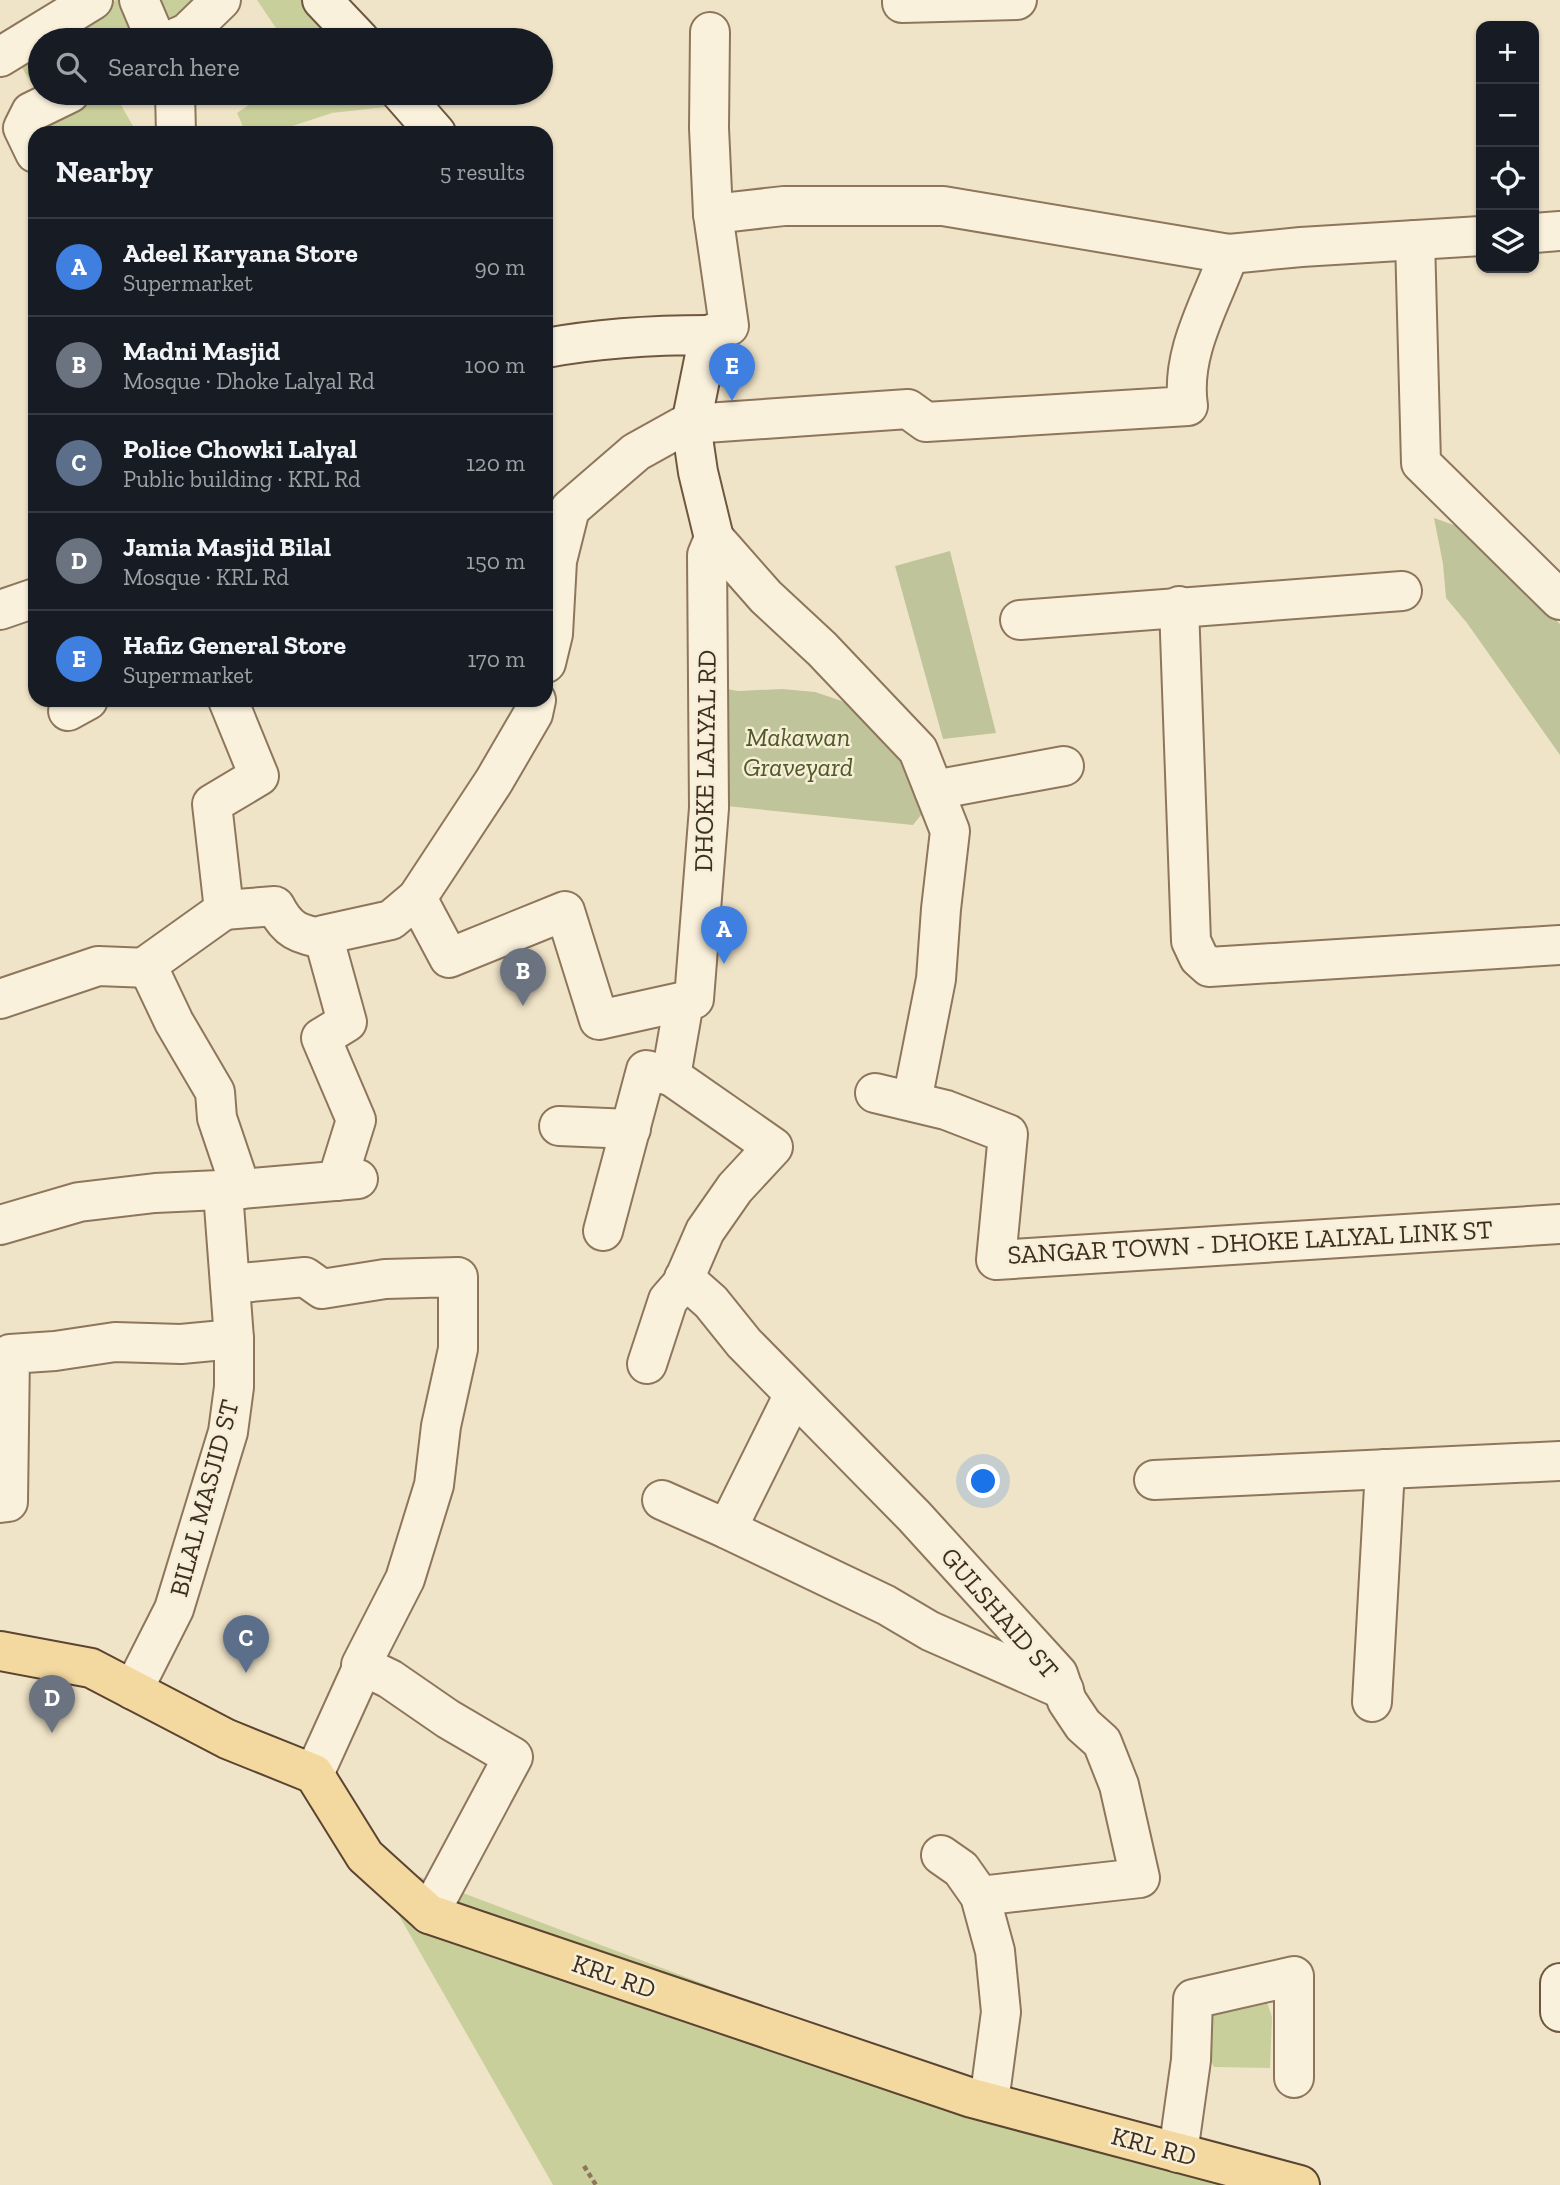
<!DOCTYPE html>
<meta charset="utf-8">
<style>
:root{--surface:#171b24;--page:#20242c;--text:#f1f3f6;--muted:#9ea1a6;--line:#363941;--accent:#cc999b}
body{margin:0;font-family:"Zilla Slab",serif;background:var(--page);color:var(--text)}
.controls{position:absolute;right:21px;top:21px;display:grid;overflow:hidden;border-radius:14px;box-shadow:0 2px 5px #0004}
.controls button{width:63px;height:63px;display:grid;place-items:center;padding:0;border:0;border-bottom:2px solid var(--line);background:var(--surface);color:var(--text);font:35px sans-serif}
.you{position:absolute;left:984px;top:1482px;width:24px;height:24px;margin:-18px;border:5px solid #fff;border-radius:50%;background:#1a73e8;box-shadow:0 0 0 10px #1a73e833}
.badge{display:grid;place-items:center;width:46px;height:46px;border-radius:50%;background:var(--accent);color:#fff;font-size:23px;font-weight:700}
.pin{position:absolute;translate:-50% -58px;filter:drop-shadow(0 2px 4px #0008)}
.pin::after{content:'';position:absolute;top:37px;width:24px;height:21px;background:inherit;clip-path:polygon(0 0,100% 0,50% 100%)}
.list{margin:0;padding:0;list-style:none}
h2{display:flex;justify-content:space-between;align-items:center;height:91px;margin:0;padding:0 28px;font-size:30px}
h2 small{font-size:23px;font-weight:400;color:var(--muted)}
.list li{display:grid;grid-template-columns:46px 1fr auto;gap:21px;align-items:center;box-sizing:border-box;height:98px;padding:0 28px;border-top:2px solid var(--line)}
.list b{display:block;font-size:26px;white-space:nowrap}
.list p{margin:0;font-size:23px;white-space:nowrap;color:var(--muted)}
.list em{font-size:23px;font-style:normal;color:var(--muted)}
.icon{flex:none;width:38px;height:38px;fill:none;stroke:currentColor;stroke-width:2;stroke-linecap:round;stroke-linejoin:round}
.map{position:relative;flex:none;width:1560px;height:2185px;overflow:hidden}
.search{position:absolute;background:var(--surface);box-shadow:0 2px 5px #0004;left:28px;top:28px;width:525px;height:77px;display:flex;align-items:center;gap:18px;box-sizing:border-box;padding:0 24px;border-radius:38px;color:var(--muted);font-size:26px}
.panel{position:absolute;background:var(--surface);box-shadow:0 2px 5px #0004;left:28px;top:126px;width:525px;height:581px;border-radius:21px}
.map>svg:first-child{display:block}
.green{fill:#c9cf9b}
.cemetery{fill:#bfc49a}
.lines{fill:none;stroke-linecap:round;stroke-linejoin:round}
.street-casing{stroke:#8d765c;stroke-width:42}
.secondary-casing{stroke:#6f573f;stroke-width:42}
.primary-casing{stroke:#5b4430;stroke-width:42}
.path{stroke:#8d765c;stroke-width:4.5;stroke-dasharray:5 3.5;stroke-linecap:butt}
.street{stroke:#faf1dc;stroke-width:38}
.secondary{stroke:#faf1dc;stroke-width:38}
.primary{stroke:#f3d9a0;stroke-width:38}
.labels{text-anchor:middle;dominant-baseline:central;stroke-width:5;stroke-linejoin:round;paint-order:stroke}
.park-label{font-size:26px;font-style:italic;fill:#4d5a26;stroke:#f7eed8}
.street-label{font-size:26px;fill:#3d2e20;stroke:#f7eed8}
</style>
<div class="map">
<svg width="1560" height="2185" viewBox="0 0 1560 2185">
<rect width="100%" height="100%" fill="#f0e4c8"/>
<!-- green -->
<g class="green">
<path d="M116,0h91l-56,40h-101z"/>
<path d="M257,0h49l34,40h-56z"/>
<path d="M40,46v47l1,5 -24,-38z"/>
<path d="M102,93h12l23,40h-94l10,-11z"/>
<path d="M266,93h115l4,14 -53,6 -61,20h-25l-9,-20z"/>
<path d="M365,1856l872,329h-684z"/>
<path d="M1267,2002l5,15 -2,51 -56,-1 -4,-9 -4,-48z"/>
</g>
<!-- cemetery -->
<g class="cemetery">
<path d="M1434,518l28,10 27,29 71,67v131l-93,-132 -21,-25 -3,-34z"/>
<path d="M950,551l46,182 -53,6 -48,-173z"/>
<path d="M721,688l17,3 44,-2 33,3 27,9 52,42 22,42 5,30 -8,10 -197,-20z"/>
</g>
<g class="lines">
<defs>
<g id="street">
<path d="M139,0l17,40"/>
<path d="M902,0v3l115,-3"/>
<path d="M171,40l16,-7 34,-33"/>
<path d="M0,57l93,-57"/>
<path d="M175,93l1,40"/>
<path d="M35,153l-12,-25 8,-16 39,-19"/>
<path d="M713,214l71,-8h159l286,48 72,-7 180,-11"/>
<path d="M1534,233l26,-2"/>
<path d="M1415,240l6,223 139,137"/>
<path d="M709,335l20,-9 -16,-112 -4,-86 1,-96"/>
<path d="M1179,606l12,335 8,17 10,9 351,-22"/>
<path d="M0,610l35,-12"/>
<path d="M1020,620l382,-29"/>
<path d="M546,663l7,-29 4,-73 13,-52 66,-57 45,-25 10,-3 217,-15 18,13 262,-16c-8,-53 23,-103 41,-152"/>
<path d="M68,711l20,-11"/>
<path d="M934,790l130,-24"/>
<path d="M417,898l32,60 116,-47 34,109 95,-21 15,-191 -2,-253 7,-17 52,59 56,52 96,101 32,81 -9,78 -5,70 -24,122"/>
<path d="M224,910l-77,55 27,57 41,70 2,26 24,71"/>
<path d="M224,910l-12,-106 47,-28 -31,-76"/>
<path d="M224,910l51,-4c13,25 23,28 50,33"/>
<path d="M0,999l98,-33 51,2"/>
<path d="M875,1093l71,17 62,24 -12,126 564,-36"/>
<path d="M559,1126l72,3"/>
<path d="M337,1181l19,-61 -35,-82 26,-16 -24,-87 68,-15 26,-22 77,-117 39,-67 3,-14"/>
<path d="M0,1225l79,-23 76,-9 86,-4 117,-10"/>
<path d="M603,1231l43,-161 25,6"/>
<path d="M684,1278l27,24 33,41 170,173 144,158 9,27 16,24 19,17 17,43 21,93 -160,18"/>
<path d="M230,1284l75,-7 17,12 63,-10 73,-2v72l-17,77 -7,59 -29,94 -44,86 29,14 58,40 65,38 -84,157"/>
<path d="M647,1364l21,-64 14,-16 23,-53 30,-43 38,-41 -102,-71 13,-74"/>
<path d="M1154,1480l406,-19"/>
<path d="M662,1500l65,29 159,76 44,26 134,59"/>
<path d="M0,1503l8,-1 2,-148 45,-3 60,-9 66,2 53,-5"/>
<path d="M727,1529l67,-135"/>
<path d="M133,1690l41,-81 54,-177 6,-45v-48l-11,-147 18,-3"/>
<path d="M1372,1702l13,-233"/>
<path d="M314,1774l49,-108"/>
<path d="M941,1855l20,14 19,27 15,55 6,61 -12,90"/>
<path d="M1178,2153l13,-93 2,-61 101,-23v102"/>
</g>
<g id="secondary">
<path d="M322,0l38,40"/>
<path d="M401,93l35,40"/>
<path d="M546,348c54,-10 108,-13 163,-13l-18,89 7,48 16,66"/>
<path d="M1560,1983v29"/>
</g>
<path id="primary" d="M0,1651l91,17 136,71 87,35 51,82 64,58 543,184 328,87"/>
</defs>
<!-- street casing -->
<use href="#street" class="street-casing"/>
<!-- secondary casing -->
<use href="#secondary" class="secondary-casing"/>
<!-- primary casing -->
<use href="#primary" class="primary-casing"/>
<!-- path -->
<path class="path" d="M584,2166l12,19"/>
<!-- street -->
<use href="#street" class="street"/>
<!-- secondary -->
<use href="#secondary" class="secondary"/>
<!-- primary -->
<use href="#primary" class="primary"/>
</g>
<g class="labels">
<!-- park labels -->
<g class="park-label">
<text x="798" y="737">Makawan<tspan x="798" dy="30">Graveyard</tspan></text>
</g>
<!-- street labels -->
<g class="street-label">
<text transform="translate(705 761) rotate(-89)">DHOKE LALYAL RD</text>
<text transform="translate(1250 1242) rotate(-3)">SANGAR TOWN - DHOKE LALYAL LINK ST</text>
<text transform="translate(204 1498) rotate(-75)">BILAL MASJID ST</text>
<text transform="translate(1000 1613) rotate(49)">GULSHAID ST</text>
<text transform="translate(614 1976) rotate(19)">KRL RD</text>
<text transform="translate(1154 2146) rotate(15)">KRL RD</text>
</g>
</g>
</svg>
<div class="controls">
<button>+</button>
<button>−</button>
<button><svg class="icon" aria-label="locate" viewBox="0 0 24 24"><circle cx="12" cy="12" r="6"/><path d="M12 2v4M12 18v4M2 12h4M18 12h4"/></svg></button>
<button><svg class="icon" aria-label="layers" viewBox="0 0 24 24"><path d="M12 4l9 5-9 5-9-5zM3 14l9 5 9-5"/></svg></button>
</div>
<div class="you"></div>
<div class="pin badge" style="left:724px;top:964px;background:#3f7fe0">A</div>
<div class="pin badge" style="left:523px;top:1006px;background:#6b7280">B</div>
<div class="pin badge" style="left:246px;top:1673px;background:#5c6f8a">C</div>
<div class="pin badge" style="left:52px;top:1733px;background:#6b7280">D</div>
<div class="pin badge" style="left:732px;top:401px;background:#3f7fe0">E</div>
<div class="search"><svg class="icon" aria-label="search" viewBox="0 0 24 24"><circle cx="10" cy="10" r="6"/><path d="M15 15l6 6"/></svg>Search here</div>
<section class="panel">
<h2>Nearby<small>5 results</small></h2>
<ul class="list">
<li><span class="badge" style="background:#3f7fe0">A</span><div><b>Adeel Karyana Store</b><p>Supermarket</p></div><em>90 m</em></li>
<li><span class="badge" style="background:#6b7280">B</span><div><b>Madni Masjid</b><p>Mosque · Dhoke Lalyal Rd</p></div><em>100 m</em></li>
<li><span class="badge" style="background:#5c6f8a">C</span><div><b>Police Chowki Lalyal</b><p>Public building · KRL Rd</p></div><em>120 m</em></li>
<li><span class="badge" style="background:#6b7280">D</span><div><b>Jamia Masjid Bilal</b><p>Mosque · KRL Rd</p></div><em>150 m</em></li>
<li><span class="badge" style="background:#3f7fe0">E</span><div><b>Hafiz General Store</b><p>Supermarket</p></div><em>170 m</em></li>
</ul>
</section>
</div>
